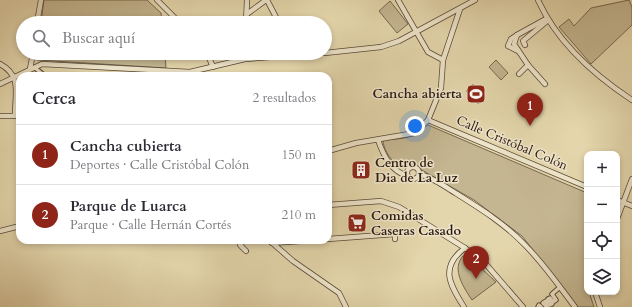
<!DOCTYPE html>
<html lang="es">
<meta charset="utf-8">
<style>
:root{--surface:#fff;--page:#f7f7f7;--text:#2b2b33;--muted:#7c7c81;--line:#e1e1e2;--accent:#8f2418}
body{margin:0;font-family:Cardo,serif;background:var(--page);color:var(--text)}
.controls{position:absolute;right:12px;bottom:12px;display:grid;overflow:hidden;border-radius:8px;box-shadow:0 2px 6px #0003}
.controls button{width:36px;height:36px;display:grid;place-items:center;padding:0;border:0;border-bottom:1px solid var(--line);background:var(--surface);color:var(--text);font:20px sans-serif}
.you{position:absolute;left:415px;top:126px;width:14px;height:14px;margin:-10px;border:3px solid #fff;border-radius:50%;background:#1a73e8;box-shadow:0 0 0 6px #1a73e833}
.badge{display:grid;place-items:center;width:26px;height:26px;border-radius:50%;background:var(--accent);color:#fff;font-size:13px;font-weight:700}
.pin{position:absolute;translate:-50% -33px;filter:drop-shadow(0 1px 2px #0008)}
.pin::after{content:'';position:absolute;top:21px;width:14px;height:12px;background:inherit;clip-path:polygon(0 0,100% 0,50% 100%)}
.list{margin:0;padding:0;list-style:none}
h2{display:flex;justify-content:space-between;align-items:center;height:52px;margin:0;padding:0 16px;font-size:17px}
h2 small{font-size:13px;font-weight:400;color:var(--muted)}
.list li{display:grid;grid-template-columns:26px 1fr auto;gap:12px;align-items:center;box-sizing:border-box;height:60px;padding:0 16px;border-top:1px solid var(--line)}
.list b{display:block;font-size:15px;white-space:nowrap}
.list p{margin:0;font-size:13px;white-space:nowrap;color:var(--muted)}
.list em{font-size:13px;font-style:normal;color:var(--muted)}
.icon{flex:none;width:22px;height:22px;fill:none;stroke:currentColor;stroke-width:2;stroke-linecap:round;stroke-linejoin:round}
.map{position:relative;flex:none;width:632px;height:307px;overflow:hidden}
.search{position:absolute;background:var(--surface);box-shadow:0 2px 6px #0003;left:16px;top:16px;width:316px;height:44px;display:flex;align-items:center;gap:10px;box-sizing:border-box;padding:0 14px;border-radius:22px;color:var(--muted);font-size:15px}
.panel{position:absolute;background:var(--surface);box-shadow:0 2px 6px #0003;left:16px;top:72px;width:316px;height:172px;border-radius:12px}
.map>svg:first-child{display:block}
.green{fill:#c4b691;stroke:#776750}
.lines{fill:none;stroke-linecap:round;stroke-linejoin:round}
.pedestrian-casing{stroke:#584837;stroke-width:5.5}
.minor-casing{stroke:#584837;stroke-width:6}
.pedestrian{stroke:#ede4c9;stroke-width:3.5}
.minor{stroke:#ede4c9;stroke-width:4.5}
.labels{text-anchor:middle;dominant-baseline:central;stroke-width:3;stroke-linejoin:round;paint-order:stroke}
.poi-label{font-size:13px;font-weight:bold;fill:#2a1810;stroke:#ede4c9;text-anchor:start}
.street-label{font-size:13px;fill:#2a1810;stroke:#ede4c9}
</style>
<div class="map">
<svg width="632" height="307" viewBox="0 0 632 307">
<rect width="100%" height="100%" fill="#e4d6ac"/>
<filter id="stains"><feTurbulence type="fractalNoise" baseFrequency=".005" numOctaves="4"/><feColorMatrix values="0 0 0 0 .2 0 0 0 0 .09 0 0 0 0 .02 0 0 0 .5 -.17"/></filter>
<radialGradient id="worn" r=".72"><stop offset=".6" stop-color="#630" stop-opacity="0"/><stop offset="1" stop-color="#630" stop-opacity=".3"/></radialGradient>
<!-- green -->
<g class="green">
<path d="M44,0h103l14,13 1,10h-121z"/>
<path d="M629,0l3,7v18l-41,39 -32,-37 10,-8 5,7 17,-18z"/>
<path d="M390,1l18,23 -11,9 -18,-22z"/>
<path d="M37,53h128l1,15 -129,-8z"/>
<path d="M496,60l12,13 -7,7 -12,-13z"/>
<path d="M473,84l12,13 -7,7 -12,-13z"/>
<path d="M428,125l159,68v99h2l5,15h-16l-56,-71 -48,-36 -54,-31 -7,-4 -14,1c-8,-5 -14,-14 -16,-24l2,-2c18,-2 27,0 39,-14z"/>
<path d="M467,255l29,27 -24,18c-8,-12 -21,-31 -9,-44z"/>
</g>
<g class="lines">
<defs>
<g id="pedestrian">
<path d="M35,68l10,8"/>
<path d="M538,307l1,-2 2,2"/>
<path d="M547,307l-4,-4 3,-2 4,4 2,-1 -4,-5 2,-1 3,4 3,-2 -4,-6 8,-7"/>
</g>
<g id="minor">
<path d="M157,0l23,23"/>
<path d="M267,0l12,23"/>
<path d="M398,0l30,52 15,8"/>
<path d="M538,0c19,42 56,75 94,100"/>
<path d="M247,14l19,-14"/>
<path d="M37,23l4,-23"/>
<path d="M246,23l1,-23"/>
<path d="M517,35l-6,4 -3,7 10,5"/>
<path d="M525,45l-2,-4 24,-20"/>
<path d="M207,53l6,14"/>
<path d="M325,53l56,-6 18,-6 76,-41"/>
<path d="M245,59v-6"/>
<path d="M0,64c22,12 15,29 15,52h-15"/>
<path d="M30,69l3,-16"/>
<path d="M519,74l9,-9"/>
<path d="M0,84l42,-20 148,8 55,-13 77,-6"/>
<path d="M545,84l-17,-19 -14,-21 3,-9 29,-16"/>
<path d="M428,120l159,67"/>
<path d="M378,140c6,17 13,31 31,37"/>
<path d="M328,151l28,-8 59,-10 13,-13 13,-32 2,-28 17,-51"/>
<circle cx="413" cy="173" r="6"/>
<path d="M419,174c14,3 26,13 38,20 24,15 48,30 68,51 19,19 34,41 50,62"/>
<path d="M617,200l15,6"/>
<path d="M328,205l53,-4 18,6 66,41 19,14 39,45"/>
<path d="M617,219l15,-40"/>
<path d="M0,231l20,-5"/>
<path d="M328,239l67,-5v5"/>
<path d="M244,240l-4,5 6,6"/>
<path d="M269,240l24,21 46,32 7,14"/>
<path d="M272,243l43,-3"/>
<path d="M595,292l5,15"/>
<path d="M464,307c-14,-22 -25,-40 1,-59"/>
</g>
</defs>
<!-- pedestrian casing -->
<use href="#pedestrian" class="pedestrian-casing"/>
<!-- minor casing -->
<use href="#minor" class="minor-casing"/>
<!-- pedestrian -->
<use href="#pedestrian" class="pedestrian"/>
<!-- minor -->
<use href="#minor" class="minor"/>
</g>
<!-- icons -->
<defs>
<symbol id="stadium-square" viewBox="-11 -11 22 22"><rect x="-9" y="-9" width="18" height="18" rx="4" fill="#8f2418" stroke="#ede4c9"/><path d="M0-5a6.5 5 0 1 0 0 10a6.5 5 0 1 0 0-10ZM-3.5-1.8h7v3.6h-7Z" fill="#fff"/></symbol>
<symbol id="building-square" viewBox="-11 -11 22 22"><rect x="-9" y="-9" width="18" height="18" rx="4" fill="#8f2418" stroke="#ede4c9"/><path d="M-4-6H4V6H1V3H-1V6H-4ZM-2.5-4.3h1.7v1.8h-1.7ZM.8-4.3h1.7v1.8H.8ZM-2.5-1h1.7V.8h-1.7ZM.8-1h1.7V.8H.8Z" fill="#fff"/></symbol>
<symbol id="supermarket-square" viewBox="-11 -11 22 22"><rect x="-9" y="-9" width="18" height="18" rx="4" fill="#8f2418" stroke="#ede4c9"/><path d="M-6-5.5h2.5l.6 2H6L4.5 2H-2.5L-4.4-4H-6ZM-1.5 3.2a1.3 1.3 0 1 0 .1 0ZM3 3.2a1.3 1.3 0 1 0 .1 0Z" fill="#fff"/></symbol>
</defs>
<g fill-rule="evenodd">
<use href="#stadium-square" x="465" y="83" width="22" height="22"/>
<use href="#building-square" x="350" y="159" width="22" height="22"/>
<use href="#supermarket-square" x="346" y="212" width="22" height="22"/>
</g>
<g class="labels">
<!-- poi labels -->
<g class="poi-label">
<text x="462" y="94" text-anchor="end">Cancha abierta</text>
<text x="375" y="163">Centro de<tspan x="375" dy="15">Dia de La Luz</tspan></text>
<text x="371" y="216">Comidas<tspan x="371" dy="15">Caseras Casado</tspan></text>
</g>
<!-- street labels -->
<g class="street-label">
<text transform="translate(512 143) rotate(23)">Calle Cristóbal Colón</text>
</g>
</g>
<rect width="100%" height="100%" filter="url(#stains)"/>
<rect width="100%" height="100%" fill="url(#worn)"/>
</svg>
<div class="controls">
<button>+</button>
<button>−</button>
<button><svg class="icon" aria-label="locate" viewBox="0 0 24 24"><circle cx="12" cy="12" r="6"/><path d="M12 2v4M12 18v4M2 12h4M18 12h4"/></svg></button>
<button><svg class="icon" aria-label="layers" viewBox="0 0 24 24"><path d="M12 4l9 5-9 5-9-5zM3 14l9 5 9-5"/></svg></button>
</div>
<div class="you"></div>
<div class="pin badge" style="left:530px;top:126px">1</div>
<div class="pin badge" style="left:476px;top:279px">2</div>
<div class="search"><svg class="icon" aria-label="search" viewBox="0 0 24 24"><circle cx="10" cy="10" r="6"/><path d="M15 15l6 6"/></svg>Buscar aquí</div>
<section class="panel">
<h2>Cerca<small>2 resultados</small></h2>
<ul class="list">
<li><span class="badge">1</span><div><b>Cancha cubierta</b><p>Deportes · Calle Cristóbal Colón</p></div><em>150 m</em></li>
<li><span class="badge">2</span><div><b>Parque de Luarca</b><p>Parque · Calle Hernán Cortés</p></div><em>210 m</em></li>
</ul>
</section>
</div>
